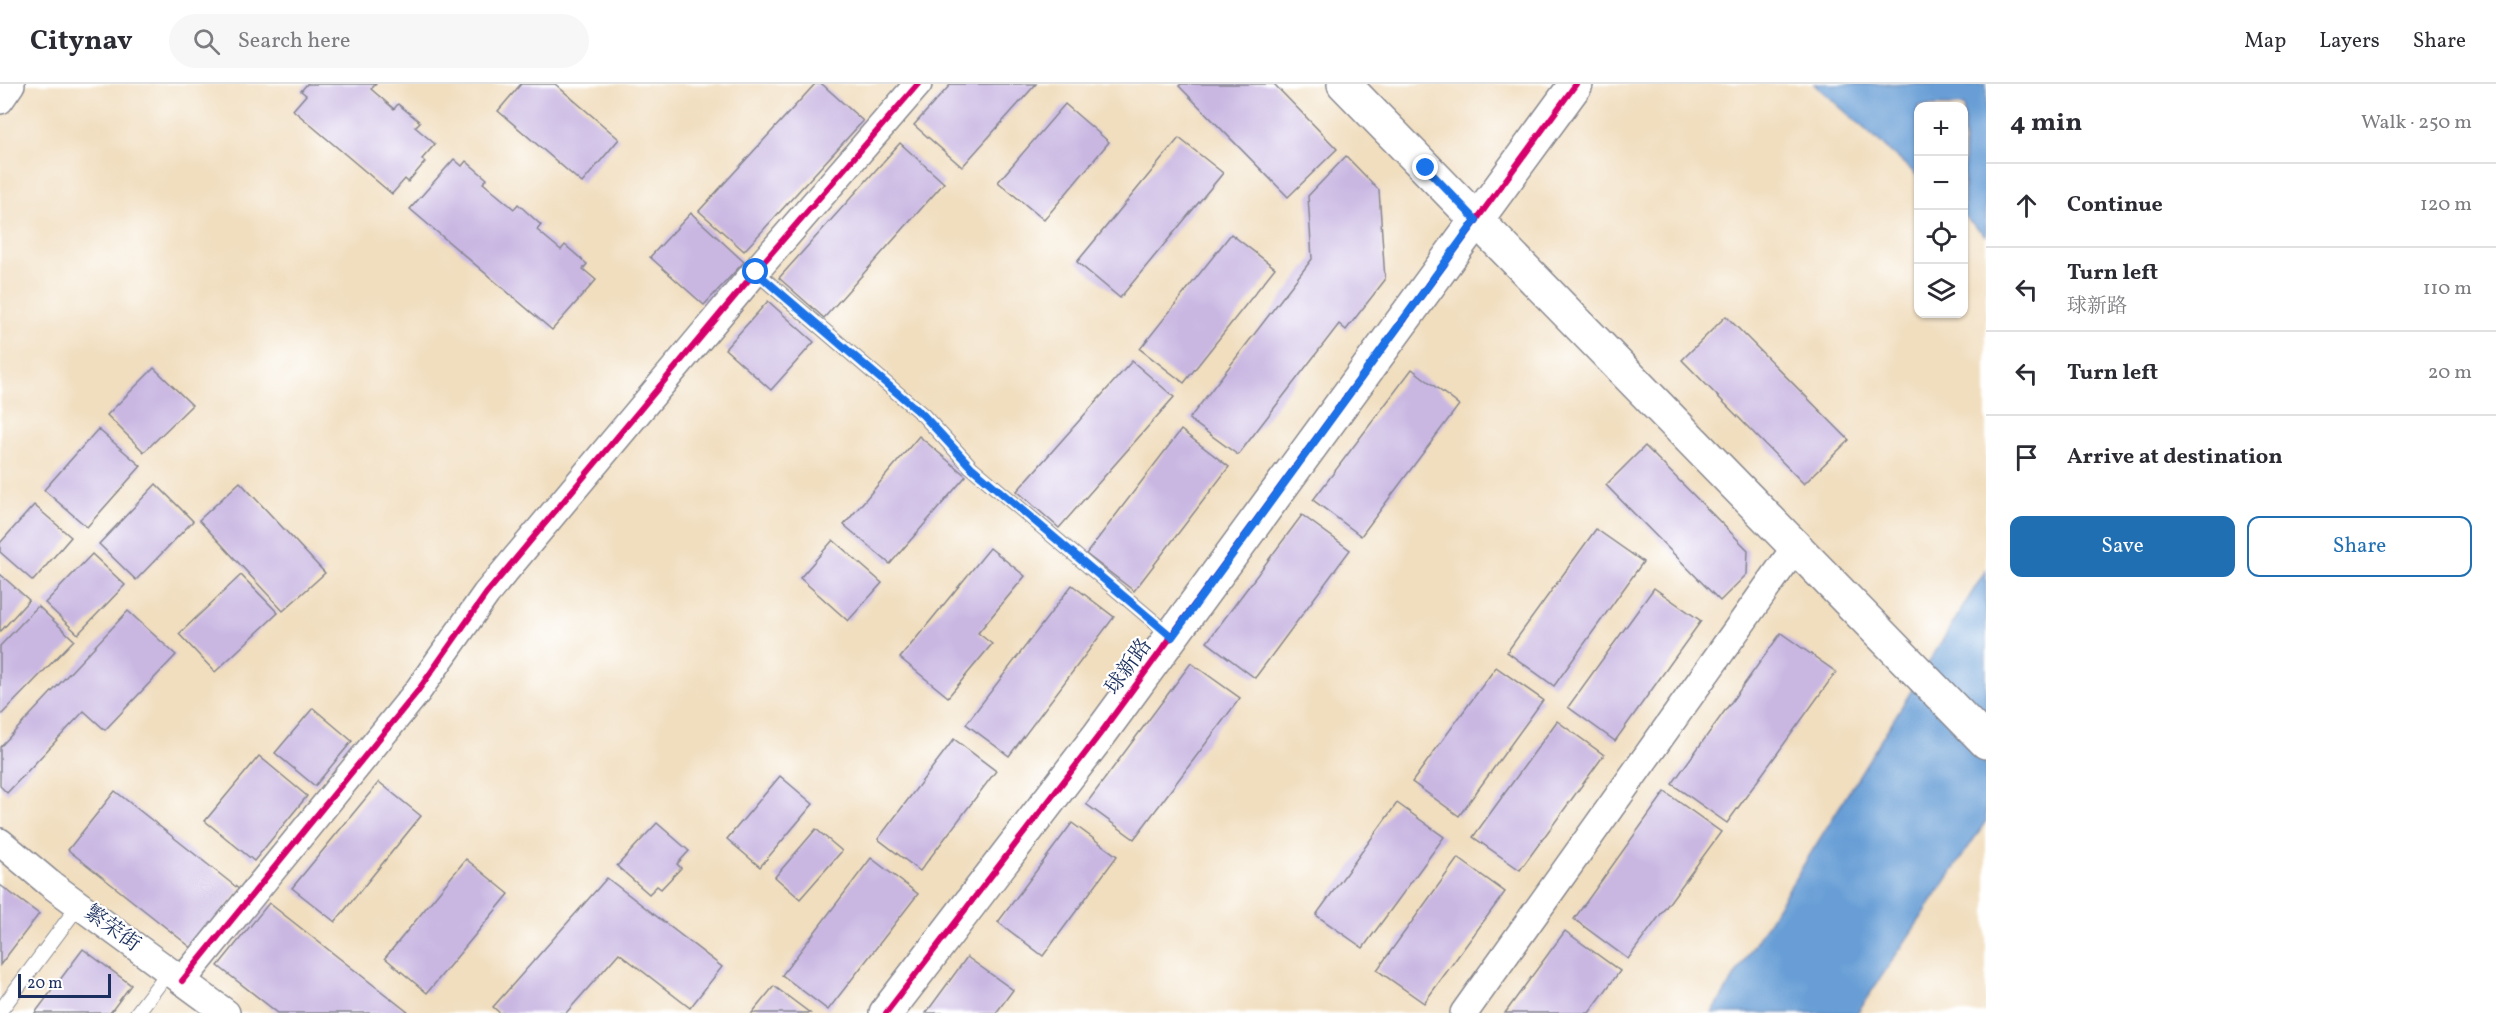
<!DOCTYPE html>
<meta charset="utf-8">
<style>
:root{--surface:#fff;--page:#f7f7f7;--text:#2b2b33;--muted:#7c7c81;--line:#e1e1e2;--accent:#1f6fb2}
body{margin:0;font-family:Vollkorn,"Noto Serif SC",serif;background:var(--page);color:var(--text)}
.controls{position:absolute;right:18px;top:18px;display:grid;overflow:hidden;border-radius:12px;box-shadow:0 2px 4px #0004}
.controls button{width:54px;height:54px;display:grid;place-items:center;padding:0;border:0;border-bottom:2px solid var(--line);background:var(--surface);color:var(--text);font:30px sans-serif}
.scale{position:absolute;left:18px;bottom:15px;width:93px;box-sizing:border-box;padding-left:6px;border:3px solid #1b2f5e;border-top:0;font-size:16px;line-height:21px;white-space:nowrap;color:#1b2f5e;-webkit-text-stroke:4px #fff;paint-order:stroke}
.stop{position:absolute;width:18px;height:18px;margin:-14px;border:4px solid #1a73e8;border-radius:50%;background:#fff}
.stop.end{background:#1a73e8;border-color:#fff;box-shadow:0 2px 6px #0008}
.list{margin:0;padding:0;list-style:none}
h2{display:flex;justify-content:space-between;align-items:center;height:78px;margin:0;padding:0 24px;font-size:26px}
h2 small{font-size:20px;font-weight:400;color:var(--muted)}
.list li{display:grid;grid-template-columns:39px 1fr auto;gap:18px;align-items:center;box-sizing:border-box;height:84px;padding:0 24px;border-top:2px solid var(--line)}
.list b{display:block;font-size:22px;white-space:nowrap}
.list p{margin:0;font-size:20px;white-space:nowrap;color:var(--muted)}
.list em{font-size:20px;font-style:normal;color:var(--muted)}
.actions{display:flex;gap:12px;padding:18px 24px}
.actions a{flex:1;padding:14px 0;border:2px solid var(--accent);border-radius:12px;text-align:center;font-size:21px;color:var(--accent)}
.actions .main{background:var(--accent);color:#fff}
.icon{flex:none;width:33px;height:33px;fill:none;stroke:currentColor;stroke-width:2;stroke-linecap:round;stroke-linejoin:round}
.map{position:relative;flex:none;width:1986px;height:929px;overflow:hidden}
header{display:flex;align-items:center;gap:36px;box-sizing:border-box;height:84px;padding:0 30px;background:var(--surface);border-bottom:2px solid var(--line)}
header strong{font-size:28px}
nav{display:flex;gap:33px;margin-inline-start:auto;font-size:21px}
.search{width:420px;height:54px;background:var(--page);display:flex;align-items:center;gap:15px;box-sizing:border-box;padding:0 21px;border-radius:33px;color:var(--muted);font-size:22px}
main{display:flex}
aside{flex:1;background:var(--surface)}
.map>svg:first-child{display:block}
.water{fill:#689ed5;stroke:#42669a;stroke-width:1.5}
.building{fill:#c9b7e2}
.lines{fill:none;stroke-linecap:round;stroke-linejoin:round}
.service-casing{stroke:#86868e;stroke-width:16}
.minor-casing{stroke:#86868e;stroke-width:30}
.tertiary-casing{stroke:#86868e;stroke-width:36}
.secondary-casing{stroke:#86868e;stroke-width:36}
.service{stroke:#fff;stroke-width:14}
.minor{stroke:#fff;stroke-width:27}
.tertiary{stroke:#fff;stroke-width:33}
.secondary{stroke:#fff;stroke-width:33}
.cycleway-casing{stroke:#fff;stroke-width:10}
.cycleway{stroke:#d6006c;stroke-width:6}
.route{stroke:#1a73e8;stroke-width:8}
.labels{text-anchor:middle;dominant-baseline:central;stroke-width:4.5;stroke-linejoin:round;paint-order:stroke}
.street-label{font-size:21px;fill:#1b2f5e;stroke:#fff}
</style>
<header>
<strong>Citynav</strong>
<div class="search"><svg class="icon" aria-label="search" viewBox="0 0 24 24"><circle cx="10" cy="10" r="6"/><path d="M15 15l6 6"/></svg>Search here</div>
<nav><a>Map</a><a>Layers</a><a>Share</a></nav>
</header>
<main>
<div class="map">
<svg width="1986" height="929" viewBox="0 0 1986 929">
<rect width="100%" height="100%" fill="#fff"/>
<filter id="ink" filterUnits="userSpaceOnUse"><feTurbulence type="fractalNoise" baseFrequency=".0167" numOctaves="2"/><feDisplacementMap in="SourceGraphic" scale="12" xChannelSelector="R" yChannelSelector="G"/><feConvolveMatrix kernelMatrix="1 2 1 2 8 2 1 2 1" color-interpolation-filters="sRGB"/></filter>
<filter id="wash" filterUnits="userSpaceOnUse"><feTurbulence type="fractalNoise" baseFrequency=".008" numOctaves="4" result="noise"/><feDisplacementMap in="SourceGraphic" scale="24" xChannelSelector="R" yChannelSelector="G"/><feGaussianBlur stdDeviation="1.35" result="paint"/><feColorMatrix in="noise" values="0 0 0 0 0 0 0 0 0 0 0 0 0 0 0 0 0 1.4 0 .05"/><feComposite in="paint" operator="in"/></filter>
<g filter="url(#wash)">
<rect width="100%" height="100%" fill="#f1debf"/>
<!-- water -->
<g class="water">
<path d="M1814,0h172v152l-22,-20v-110h-46v70z"/>
<path d="M1986,486v251l-129,192h-145z"/>
</g>
<g id="blocks">
<!-- building -->
<g class="building">
<path d="M307,0h69l-5,5 23,20 4,-5 22,18 -5,5 20,17 -13,15 3,3 -17,20 -3,-3 -13,15 -99,-84 13,-15 -5,-4z"/>
<path d="M521,0h34l64,55 -37,44 -84,-72z"/>
<path d="M815,0h7l41,37 -119,130 -45,-40z"/>
<path d="M951,0h85l-74,83 -48,-42z"/>
<path d="M1181,0h93l63,65 -49,48 -109,-111z"/>
<path d="M1065,20l44,38 -65,78 -46,-38z"/>
<path d="M1179,54l44,35 -103,125 -43,-36z"/>
<path d="M900,59l44,40 -120,135 -45,-40z"/>
<path d="M1346,72l33,34 6,90 -39,50 -7,-6 -101,131 -49,-36 123,-160 -4,-63z"/>
<path d="M454,75l8,7 4,-5 21,18 -4,4 31,26 4,-5 23,21 -4,5 24,20 4,-5 22,19 -4,5 13,11 -44,50 -142,-121z"/>
<path d="M691,129l53,49 -40,43 -54,-48z"/>
<path d="M1231,150l44,34 -91,115 -44,-34z"/>
<path d="M768,217l46,41 -43,48 -46,-41z"/>
<path d="M1726,232l123,124 -45,44 -122,-124z"/>
<path d="M1132,277l42,36 -115,131 -42,-37z"/>
<path d="M154,284l38,37 -48,47 -37,-37z"/>
<path d="M1412,285l47,36 -98,131 -48,-36z"/>
<path d="M98,345l43,37 -54,61 -43,-37z"/>
<path d="M1181,346l48,37 -95,124 -48,-37z"/>
<path d="M919,352l47,40 -76,88 -46,-39z"/>
<path d="M1645,362l103,104 -1,24 -27,27 -114,-116z"/>
<path d="M240,398l85,91 -42,38 -84,-91z"/>
<path d="M156,400l37,37 -57,59 -37,-36z"/>
<path d="M34,421l37,32 -38,44 -33,-29v-9z"/>
<path d="M1302,431l48,35 -95,128 -48,-36z"/>
<path d="M1596,445l47,33 -89,124 -47,-34z"/>
<path d="M833,456l49,43 -34,38 -48,-43z"/>
<path d="M990,464l35,28 -47,57 14,11 -44,53 -48,-39z"/>
<path d="M92,470l33,31 -47,49 -33,-31z"/>
<path d="M0,490l29,26 -29,32z"/>
<path d="M241,491l37,38 -63,59 -36,-38z"/>
<path d="M1072,501l42,32 -105,139 -43,-32z"/>
<path d="M1654,504l47,33 -86,120 -47,-34z"/>
<path d="M38,522l36,34 -74,76v-70z"/>
<path d="M128,527l48,44 -71,75 -21,-19 -77,82 -7,-7v-39z"/>
<path d="M1781,549l55,39 -109,151 -55,-39z"/>
<path d="M1191,579l49,35 -106,141 -48,-35z"/>
<path d="M1496,583l47,33 -84,116 -47,-34z"/>
<path d="M313,624l39,33 -37,45 -40,-33z"/>
<path d="M1557,637l47,34 -84,115 -47,-33z"/>
<path d="M954,655l42,32 -76,100 -42,-32z"/>
<path d="M259,672l48,40 -53,65 -49,-40z"/>
<path d="M780,692l33,28 -53,63 -33,-28z"/>
<path d="M379,698l42,34 -86,106 -43,-34z"/>
<path d="M115,707l125,99 -47,59 -125,-99z"/>
<path d="M1665,708l56,40 -93,127 -54,-40z"/>
<path d="M1397,719l47,34 -81,111 -47,-33z"/>
<path d="M657,739l32,28 -12,13 4,4 -20,21 -4,-3 -8,8 -32,-28z"/>
<path d="M1072,739l45,33 -74,100 -45,-34z"/>
<path d="M816,745l26,22 -42,48 -25,-22z"/>
<path d="M871,774l47,36 -90,116 -46,-35z"/>
<path d="M1458,774l47,34 -81,111 -47,-33z"/>
<path d="M466,775l43,35 -82,99 -42,-35z"/>
<path d="M607,794l115,89 -32,41 -71,-55 -53,60h-66l-7,-6z"/>
<path d="M0,801l39,29 -39,51z"/>
<path d="M269,819l140,110h-131l-60,-47z"/>
<path d="M1565,847l55,40 -31,42h-84z"/>
<path d="M83,865l48,36 -21,28h-75z"/>
<path d="M967,873l46,33 -17,23h-70z"/>
<path d="M774,902l36,27h-58z"/>
</g>
</g>
</g>
<g filter="url(#ink)">
<use href="#blocks" fill-opacity="0" stroke="#86868e" stroke-width="1.5"/>
<g class="lines">
<defs>
<g id="service">
<path d="M756,188l167,143 48,52 200,169"/>
<path d="M0,927l79,-106"/>
<path d="M137,929l32,-42"/>
</g>
<g id="minor">
<path d="M0,16l11,-16"/>
<path d="M0,758l49,41 177,130"/>
<path d="M182,897l235,-289 69,-98 275,-329 157,-181"/>
<path d="M1464,929l331,-465"/>
</g>
<path id="tertiary" d="M886,929l214,-279 476,-650"/>
<path id="secondary" d="M1344,0l642,658"/>
</defs>
<!-- service casing -->
<use href="#service" class="service-casing"/>
<!-- minor casing -->
<use href="#minor" class="minor-casing"/>
<!-- tertiary casing -->
<use href="#tertiary" class="tertiary-casing"/>
<!-- secondary casing -->
<use href="#secondary" class="secondary-casing"/>
<!-- service -->
<use href="#service" class="service"/>
<!-- minor -->
<use href="#minor" class="minor"/>
<!-- tertiary -->
<use href="#tertiary" class="tertiary"/>
<!-- secondary -->
<use href="#secondary" class="secondary"/>
<defs>
<g id="cycleway">
<path d="M182,897l235,-289 69,-98 275,-329 157,-181"/>
<path d="M886,929l214,-279 476,-650"/>
</g>
</defs>
<!-- cycleway casing -->
<use href="#cycleway" class="cycleway-casing"/>
<!-- cycleway -->
<use href="#cycleway" class="cycleway"/>
</g>
</g>
<g class="lines" filter="url(#ink)">
<!-- route -->
<path class="route" d="M756,188l167,143 48,52 201,170 304,-417 -50,-52"/>
</g>
<g class="labels">
<!-- street labels -->
<g class="street-label">
<text transform="translate(1129 583) rotate(-54)">球新路</text>
<text transform="translate(112 845) rotate(36)">繁荣街</text>
</g>
</g>
</svg>
<div class="controls">
<button>+</button>
<button>−</button>
<button><svg class="icon" aria-label="locate" viewBox="0 0 24 24"><circle cx="12" cy="12" r="6"/><path d="M12 2v4M12 18v4M2 12h4M18 12h4"/></svg></button>
<button><svg class="icon" aria-label="layers" viewBox="0 0 24 24"><path d="M12 4l9 5-9 5-9-5zM3 14l9 5 9-5"/></svg></button>
</div>
<div class="scale">20 m</div>
<div class="stop" style="left:756px;top:188px"></div>
<div class="stop end" style="left:1426px;top:84px"></div>
</div>
<aside>
<h2>4 min<small>Walk · 250 m</small></h2>
<ul class="list">
<li><svg class="icon" aria-label="ahead" viewBox="0 0 24 24"><path d="M12 20V5M6 11l6-6 6 6"/></svg><div><b>Continue</b></div><em>120 m</em></li>
<li><svg class="icon" aria-label="left" viewBox="0 0 24 24"><path d="M17 20v-9H6M10 6l-5 5 5 5"/></svg><div><b>Turn left</b><p>球新路</p></div><em>110 m</em></li>
<li><svg class="icon" aria-label="left" viewBox="0 0 24 24"><path d="M17 20v-9H6M10 6l-5 5 5 5"/></svg><div><b>Turn left</b></div><em>20 m</em></li>
<li><svg class="icon" aria-label="arrive" viewBox="0 0 24 24"><path d="M6 21V4h12l-3 4 3 4H6"/></svg><div><b>Arrive at destination</b></div></li>
</ul>
<div class="actions"><a class="main">Save</a><a>Share</a></div>
</aside>
</main>
